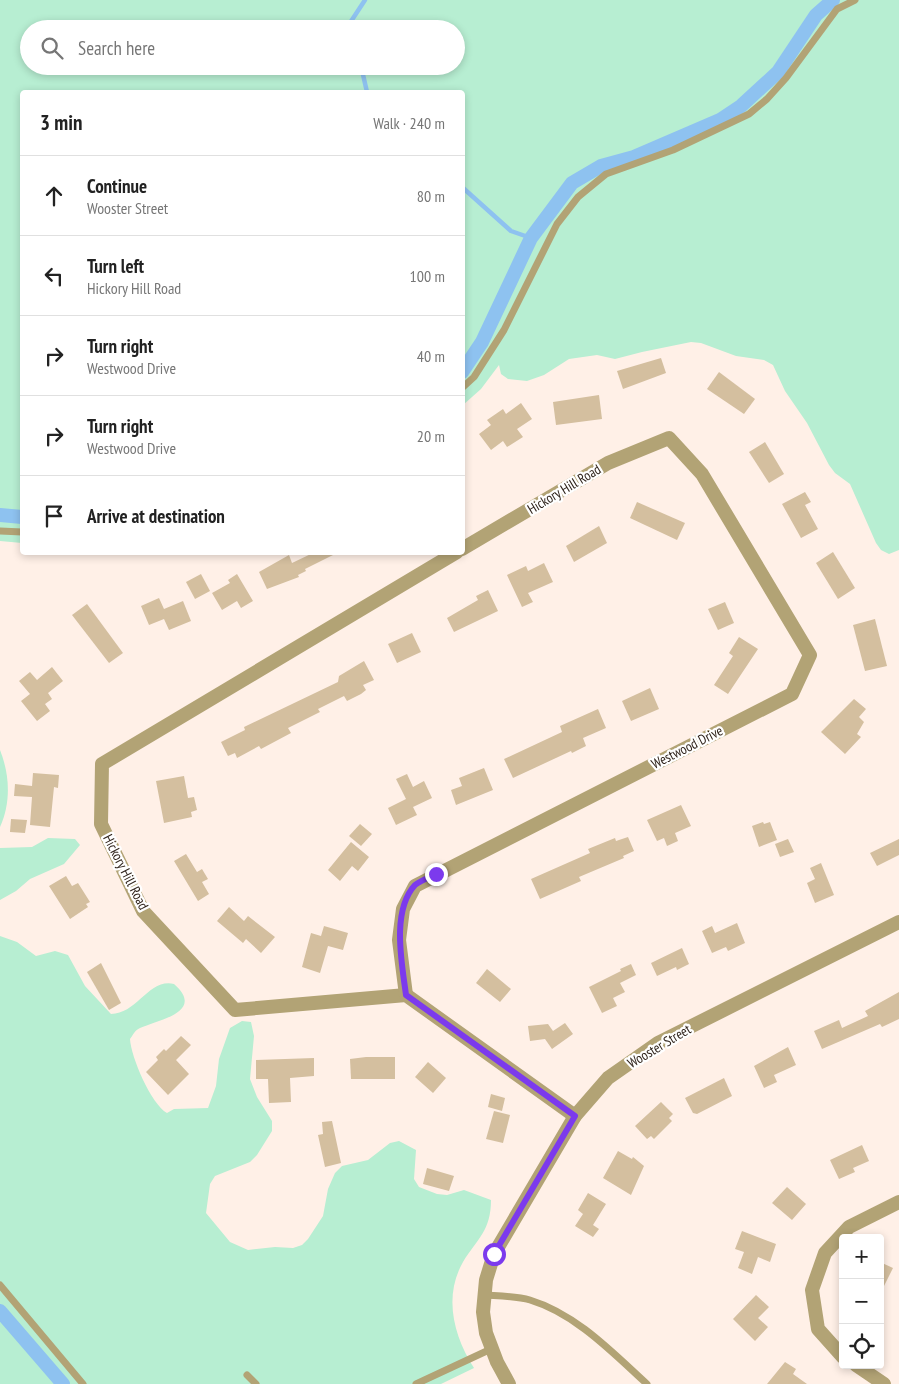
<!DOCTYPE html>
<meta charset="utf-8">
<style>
:root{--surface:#fff;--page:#f6f6f6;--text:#222;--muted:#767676;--line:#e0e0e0}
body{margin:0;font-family:"PT Sans Narrow",sans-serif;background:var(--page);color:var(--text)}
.controls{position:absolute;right:15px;bottom:15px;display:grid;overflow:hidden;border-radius:5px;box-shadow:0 2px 8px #0003}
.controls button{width:45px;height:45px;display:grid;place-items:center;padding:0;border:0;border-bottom:1px solid var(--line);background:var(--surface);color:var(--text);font:25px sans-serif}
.stop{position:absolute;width:15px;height:15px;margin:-11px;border:4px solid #7c3aed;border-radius:50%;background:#fff}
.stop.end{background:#7c3aed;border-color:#fff;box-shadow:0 1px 5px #0008}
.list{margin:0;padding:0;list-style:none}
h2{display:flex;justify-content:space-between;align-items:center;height:65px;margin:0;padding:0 20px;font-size:21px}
h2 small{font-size:16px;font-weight:400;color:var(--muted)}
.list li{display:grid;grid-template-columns:32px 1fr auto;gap:15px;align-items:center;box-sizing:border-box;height:80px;padding:0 20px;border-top:1px solid var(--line)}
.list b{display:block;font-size:19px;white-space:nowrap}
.list p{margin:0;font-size:16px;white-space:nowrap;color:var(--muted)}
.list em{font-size:16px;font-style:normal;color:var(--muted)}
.icon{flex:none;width:28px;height:28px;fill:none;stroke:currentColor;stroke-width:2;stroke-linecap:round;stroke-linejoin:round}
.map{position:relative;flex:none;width:899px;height:1384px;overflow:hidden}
.search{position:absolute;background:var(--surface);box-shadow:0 2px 8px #0003;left:20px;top:20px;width:445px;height:55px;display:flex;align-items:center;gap:12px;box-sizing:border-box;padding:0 18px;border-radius:28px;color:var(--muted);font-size:19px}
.panel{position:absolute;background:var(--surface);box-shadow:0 2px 8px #0003;left:20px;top:90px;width:445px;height:465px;border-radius:5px}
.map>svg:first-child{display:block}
.green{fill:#b7eed2;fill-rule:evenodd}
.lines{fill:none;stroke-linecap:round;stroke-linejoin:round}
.stream{stroke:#8ec2f0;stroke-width:4.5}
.canal{stroke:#8ec2f0;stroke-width:14}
.building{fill:#d4bf9f}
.lane{stroke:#b2a375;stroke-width:7}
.street{stroke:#b2a375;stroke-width:14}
.route{stroke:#7c3aed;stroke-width:6}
.labels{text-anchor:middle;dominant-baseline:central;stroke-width:4.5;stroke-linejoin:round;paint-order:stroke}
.street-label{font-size:14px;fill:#2a1e16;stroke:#fff}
</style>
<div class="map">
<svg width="899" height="1384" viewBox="0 0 899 1384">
<rect width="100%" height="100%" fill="#fff0e7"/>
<!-- green -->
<g class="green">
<path d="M0,0h899v550l-10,4 -8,-4 -5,-7 -26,-59 -15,-11 -6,-8 -22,-42 -22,-32 -12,-26 -9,-5 -28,-4 -35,-13 -10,-1 -49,10 -27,7 -18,-4 -28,4 -25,16 -17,6 -19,-2 -7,-5 -2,-9 -18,24 -18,16 -1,-313h-440v451l-22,-2zM29,29h427v37h-427z"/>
<path d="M0,750c10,25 11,53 0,77z"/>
<path d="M48,838l27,1 5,6 -16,19 -34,15 -14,12 -16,9v-52l32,-1z"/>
<path d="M0,936l17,6 19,14 19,-5 13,4 17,31 26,28c26,0 38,-36 63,-30 32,28 -16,36 -34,44 -5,2 -7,7 -10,11 1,18 21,65 37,74l7,-4 34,-1 8,-22 3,-27 11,-31 12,-7 9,1 3,14 -4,43 7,18 15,24v10l-15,24 -7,7 -35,14 -5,8 -4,29 24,29 18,8 27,-3 18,1 9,-3 6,-6 15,-23 5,-27 7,-16 7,-7 26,-6 22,-17 9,-2 17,9 -2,29 5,8 18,7 10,1 17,-5 27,10c0,31 -14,39 -28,62 -20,35 -9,75 11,106l-33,16h-441z"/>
</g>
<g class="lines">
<!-- stream -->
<g class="stream">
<path d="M346,29l19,-29"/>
<path d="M361,66l6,26"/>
<path d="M462,187l49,44 20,7"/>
</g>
<!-- canal -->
<g class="canal">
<path d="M462,372l20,-30 49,-104 41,-55 29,-17 33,-9 86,-37 21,-14 37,-34 38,-57 17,-15"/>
<path d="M0,515l22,2"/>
<path d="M0,1311l63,73"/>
</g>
</g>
<!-- building -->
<g class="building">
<path d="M661,358l5,15 -43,16 -6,-18z"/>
<path d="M719,372l36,27 -11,15 -37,-25z"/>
<path d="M599,395l3,24 -46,6 -3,-23z"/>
<path d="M521,403l11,16 -15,10 6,8 -16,10 -4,-6 -12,9 -12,-16 12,-9 -4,-5 16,-11 3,5z"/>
<path d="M765,442l19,32 -15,9 -20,-31z"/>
<path d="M805,492l6,10 -6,3 13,24 -17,9 -19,-34z"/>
<path d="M637,502l48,21 -8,17 -47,-22z"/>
<path d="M599,526l8,17 -33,19 -8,-16z"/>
<path d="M315,552h24l-34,17 1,2 -8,4 1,2 -32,12 -8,-17 30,-17 3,8z"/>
<path d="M833,552l22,36 -17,11 -22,-36z"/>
<path d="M544,563l9,19 -25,11 5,9 -11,5 -15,-32 19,-9 2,5z"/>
<path d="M201,574l9,17 -15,8 -9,-17z"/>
<path d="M237,574l16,27 -12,7 -4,-7 -15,9 -10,-17 18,-10 -2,-3z"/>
<path d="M488,590l10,21 -44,21 -7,-14 31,-18 -2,-4z"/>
<path d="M159,598l5,11 19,-8 8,20 -22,9 -5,-11 -15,6 -8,-19z"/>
<path d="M725,602l9,21 -16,7 -10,-21z"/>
<path d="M87,604l36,49 -14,10 -37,-48z"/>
<path d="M875,619l12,47 -22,5 -12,-46z"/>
<path d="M412,633l9,19 -24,11 -9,-19z"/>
<path d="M739,637l19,12 -30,45 -14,-9 19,-29 -4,-3z"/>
<path d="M364,661l10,19 -11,5 3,5 -5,4 -14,7 -3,-5 -26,13 2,3 -32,16 3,5 -30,16 -2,-3 -22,12 -2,-5 -7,3 -7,-14 24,-12 -1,-3 94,-45 1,-6z"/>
<path d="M52,667l11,14 -15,12 4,6 -7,5 5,7 -13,10 -16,-20 9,-7 -11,-13 11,-9 7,8z"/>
<path d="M650,688l9,21 -28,12 -9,-20z"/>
<path d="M854,699l12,10 -7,8 5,5 -7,12 4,3 -16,17 -24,-22z"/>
<path d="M598,709l8,19 -23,10 3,8 -14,7 -1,-2 -58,27 -9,-19 58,-27 -2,-6z"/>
<path d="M484,768l9,22 -37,15 -5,-15 11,-4 -3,-8z"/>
<path d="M33,773l26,2 -1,13 -4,-1 -4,40 -20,-2 2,-28 -18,-1 1,-12 17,2z"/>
<path d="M407,774l6,13 11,-6 8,17 -19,9 4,8 -21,10 -8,-17 18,-9 -10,-20z"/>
<path d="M184,776l4,22 6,-1 3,13 -6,2 1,5 -28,6 -8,-42z"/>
<path d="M681,805l10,21 -16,7 3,8 -11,5 -3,-8 -7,3 -10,-21z"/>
<path d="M11,819l16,1 -2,13 -15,-1z"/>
<path d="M763,822l1,2 6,-2 7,18 -18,7 -7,-21z"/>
<path d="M360,824l12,10 -11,12 -12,-10z"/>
<path d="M628,837l6,14 -11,5 1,2 -45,19 2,4 -41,18 -9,-20 59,-26 -2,-4 27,-11 1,3z"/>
<path d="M788,839l6,13 -14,5 -5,-13z"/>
<path d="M899,839v16l-22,11 -7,-13z"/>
<path d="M351,842l18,15 -11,14 -6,-5 -12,15 -12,-11z"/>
<path d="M186,854l11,18 5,-3 6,10 -6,3 7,12 -11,7 -24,-40z"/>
<path d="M821,863l13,32 -19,8 -8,-20 8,-4 -5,-11z"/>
<path d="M66,876l6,10 6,-3 12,19 -4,2 2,3 -18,12 -21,-33z"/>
<path d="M229,907l15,14 4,-5 27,21 -14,16 -15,-14 -3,4 -26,-22z"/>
<path d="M737,923l8,20 -17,8 -2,-4 -14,6 -10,-22 10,-5 3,7z"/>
<path d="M324,926l24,7 -5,17 -15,-4 -8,27 -18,-6 9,-34 10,3z"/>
<path d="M682,948l7,16 -12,6 -1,-3 -19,9 -6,-13z"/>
<path d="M101,963l20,40 -12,7 -22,-38z"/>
<path d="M631,964l5,11 -16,8 5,9 -12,6 4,8 -15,7 -13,-26 32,-16 -1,-2z"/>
<path d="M487,969l24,20 -11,13 -24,-19z"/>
<path d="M899,992v27l-17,8 -2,-3 -58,25 -8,-18 25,-11 3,8 26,-12 -3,-5z"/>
<path d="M565,1023l8,11 -21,15 -7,-10 -15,2 -2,-15 20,-2 5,7z"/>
<path d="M181,1036l10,9 -15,15 13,14 -21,21 -22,-23 12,-12 -2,-3 8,-8 2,2z"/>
<path d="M788,1047l8,18 -22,10 3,7 -13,6 -10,-22z"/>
<path d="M366,1057h29v22h-44l-1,-20z"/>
<path d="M314,1058v18l-24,2 1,24 -22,1 -1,-24h-12v-19z"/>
<path d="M428,1062l18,16 -13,15 -18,-16z"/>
<path d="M724,1078l8,18 -35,18 -4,-1 -8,-15z"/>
<path d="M491,1094l14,4 -3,13 -14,-4z"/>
<path d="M661,1102l12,12 -4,4 3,3 -18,18 -3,-3 -4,3 -12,-13z"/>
<path d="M494,1111l16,4 -7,28 -17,-4z"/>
<path d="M332,1121l9,42 -16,4 -7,-32 5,-1 -1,-12z"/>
<path d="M862,1145l7,16 -16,7 2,4 -16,7 -9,-19z"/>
<path d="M618,1151l14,8 1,-2 11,9 -13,29 -28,-17z"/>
<path d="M427,1168l27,8 -5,15 -26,-7z"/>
<path d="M787,1187l19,17 -14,16 -20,-17z"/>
<path d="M588,1193l18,11 -13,21 6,4 -6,8 -18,-11 8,-12 -5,-4z"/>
<path d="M742,1231l34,13 -6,18 -12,-5 -6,17 -14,-6 6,-16 -9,-3z"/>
<path d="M880,1262l13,6 -13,26z"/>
<path d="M756,1295l13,12 -11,11 10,9 -13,14 -22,-22z"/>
<path d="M785,1362l11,7 -3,5 14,10h-40z"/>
</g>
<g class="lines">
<!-- lane -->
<g class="lane">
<path d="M462,388l12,-11 30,-47 53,-106 21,-27 28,-23 67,-24 76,-36 18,-15 19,-21 51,-69 18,-9"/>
<path d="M0,531l22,1"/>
<path d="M0,1285l83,99"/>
<path d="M484,1295c15,1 32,1 46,5 46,14 82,52 117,84"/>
<path d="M247,1375l9,9"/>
<path d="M416,1384l75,-35"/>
</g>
<!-- street -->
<g class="street">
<path d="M457,552l-355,212 -1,60 42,87 92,99 171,-15 169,121"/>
<path d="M406,995l-7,-55 4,-31 12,-23 377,-192 18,-39 -108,-181 -33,-36 -61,25 -146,86"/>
<path d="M843,1357l-25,-28 -6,-39 13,-37 24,-26 50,-25"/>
<path d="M856,1365l28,19"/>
<path d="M509,1384l-12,-22 -11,-29 -3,-21 3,-32 8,-26 81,-138 33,-38 50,-35 241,-121"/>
</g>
</g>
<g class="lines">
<!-- route -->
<path class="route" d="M436,874c-6,3 -16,7 -21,11 -24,26 -13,79 -9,110l169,121 -81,138"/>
</g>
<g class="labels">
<!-- street labels -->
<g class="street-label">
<text transform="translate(564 489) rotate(-31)">Hickory Hill Road</text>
<text transform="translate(687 747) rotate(-27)">Westwood Drive</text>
<text transform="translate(126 872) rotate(63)">Hickory Hill Road</text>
<text transform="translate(659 1046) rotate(-31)">Wooster Street</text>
</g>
</g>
</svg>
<div class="controls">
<button>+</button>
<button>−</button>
<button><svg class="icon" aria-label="locate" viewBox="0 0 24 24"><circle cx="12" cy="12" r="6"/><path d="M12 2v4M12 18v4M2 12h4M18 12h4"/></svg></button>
</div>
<div class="stop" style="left:494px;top:1254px"></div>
<div class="stop end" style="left:436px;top:874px"></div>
<div class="search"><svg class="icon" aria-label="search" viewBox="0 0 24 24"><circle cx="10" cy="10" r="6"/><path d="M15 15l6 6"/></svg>Search here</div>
<section class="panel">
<h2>3 min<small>Walk · 240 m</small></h2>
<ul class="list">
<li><svg class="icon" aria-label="ahead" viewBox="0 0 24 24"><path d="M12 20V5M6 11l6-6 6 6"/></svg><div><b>Continue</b><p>Wooster Street</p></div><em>80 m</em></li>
<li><svg class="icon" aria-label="left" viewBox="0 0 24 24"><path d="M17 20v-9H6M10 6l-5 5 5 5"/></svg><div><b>Turn left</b><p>Hickory Hill Road</p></div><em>100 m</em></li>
<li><svg class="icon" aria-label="right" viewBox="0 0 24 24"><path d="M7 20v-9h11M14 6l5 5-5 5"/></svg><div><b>Turn right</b><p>Westwood Drive</p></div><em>40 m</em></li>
<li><svg class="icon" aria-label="right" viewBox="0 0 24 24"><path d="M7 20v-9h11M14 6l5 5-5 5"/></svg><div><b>Turn right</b><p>Westwood Drive</p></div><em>20 m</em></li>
<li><svg class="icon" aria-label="arrive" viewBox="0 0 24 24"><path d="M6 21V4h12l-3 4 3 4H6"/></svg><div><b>Arrive at destination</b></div></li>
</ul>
</section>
</div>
